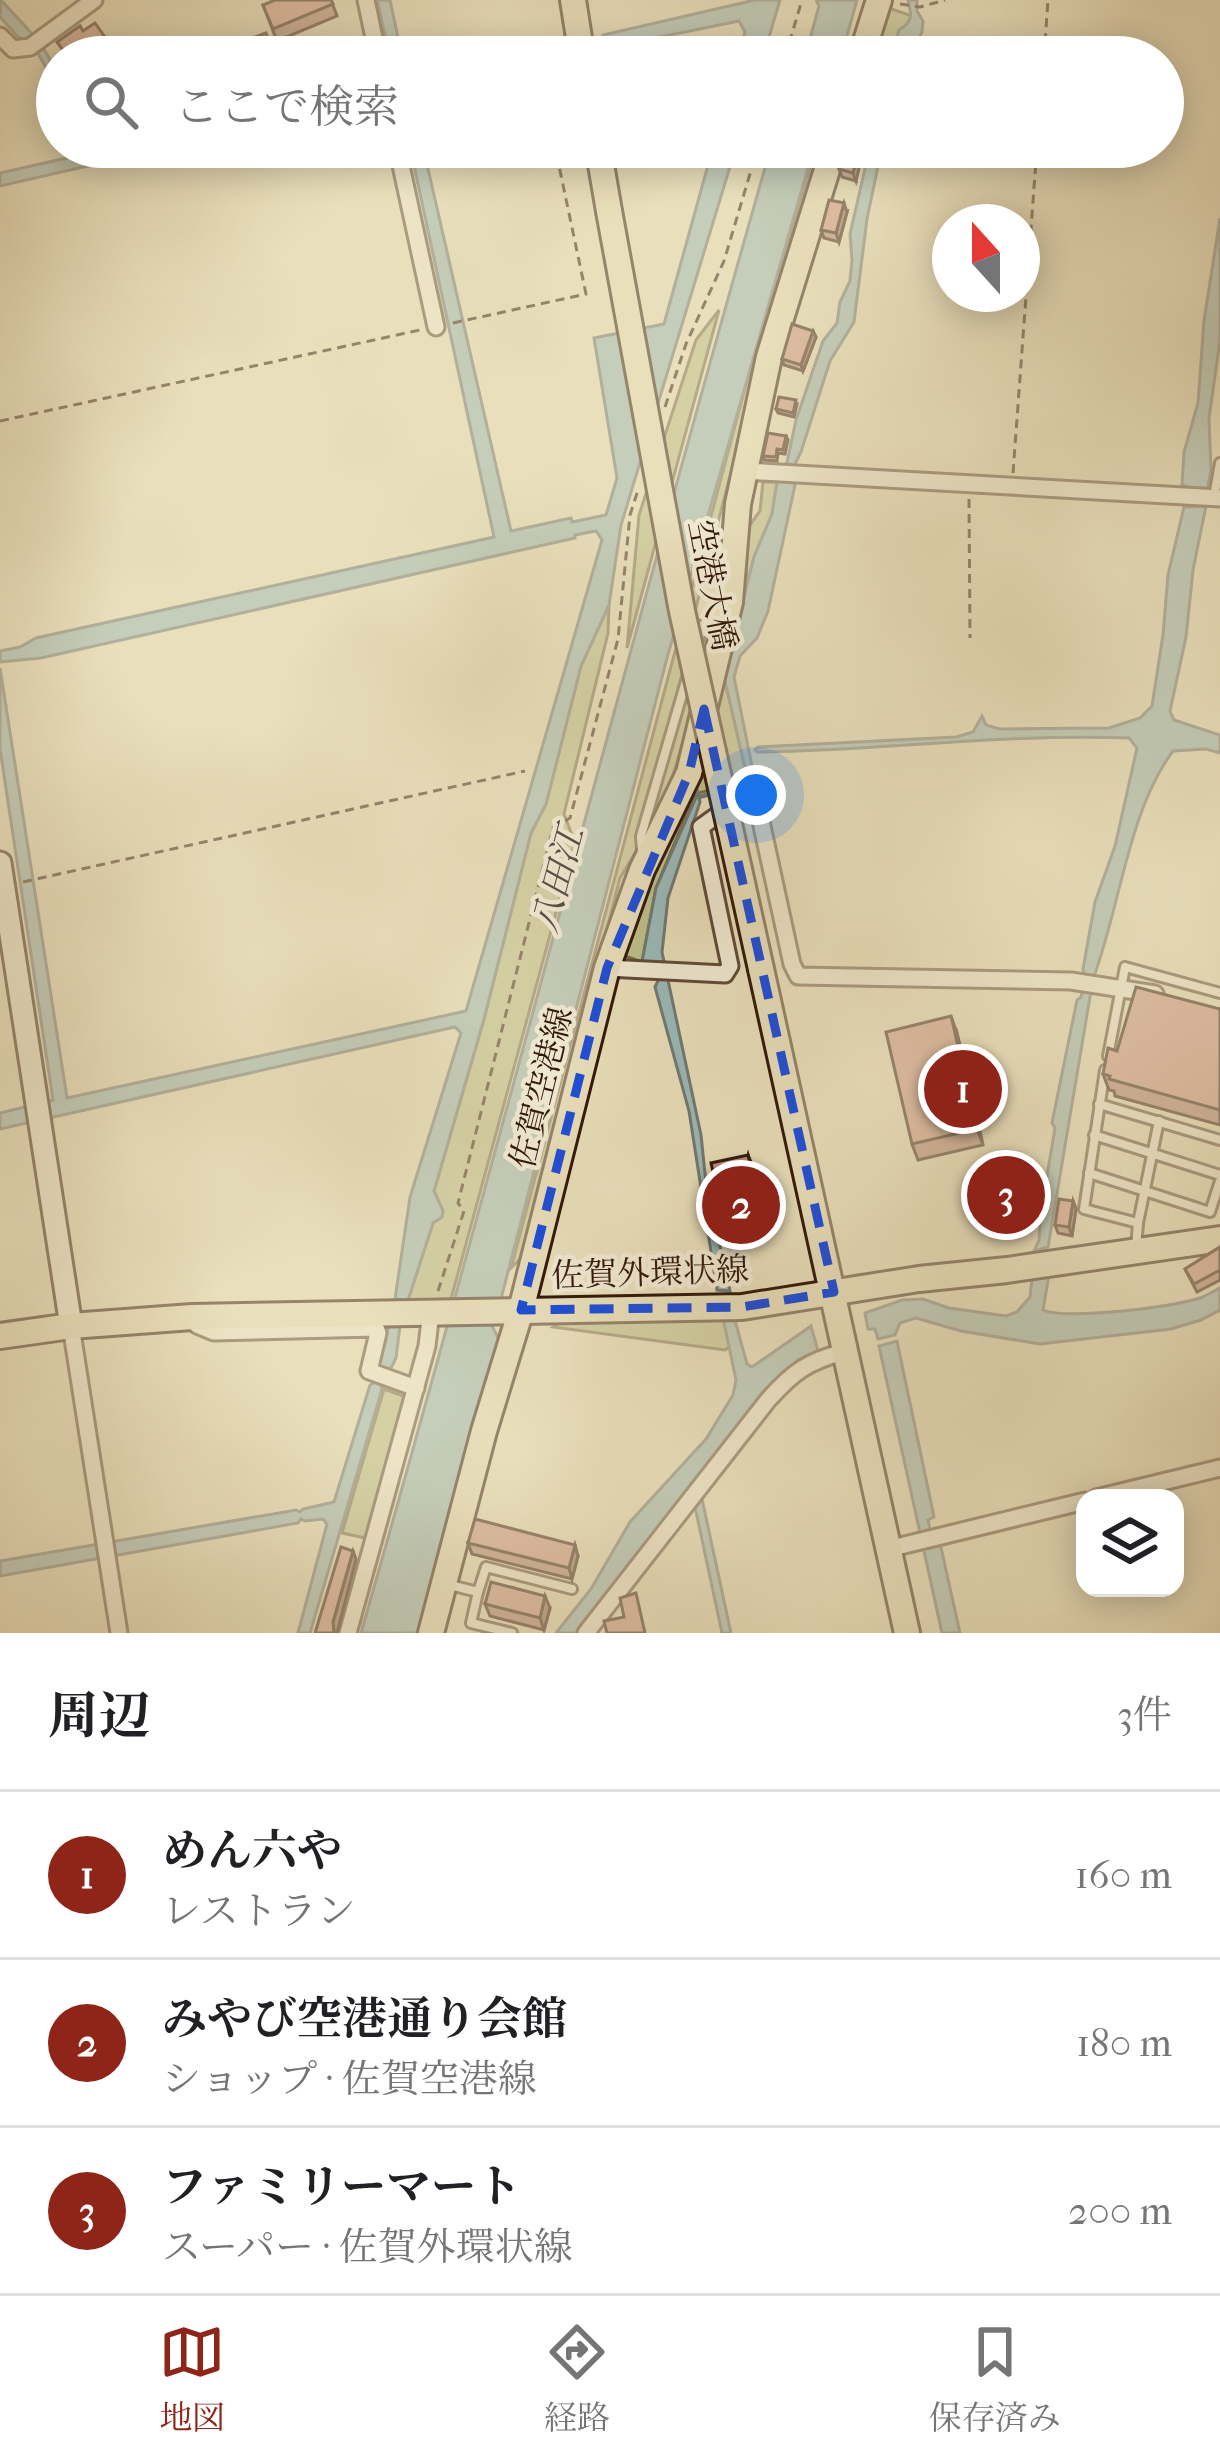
<!DOCTYPE html>
<html lang="ja">
<meta charset="utf-8">
<style>
:root{--surface:#fff;--page:#f2f2f2;--text:#202124;--muted:#757577;--line:#e0e0e0;--accent:#8f2418}
body{margin:0;font-family:"IM FELL French Canon","Noto Serif JP",serif;background:var(--page);color:var(--text)}
.controls{position:absolute;right:36px;bottom:36px;display:grid;overflow:hidden;border-radius:24px;box-shadow:0 6px 30px #0003}
.controls button{width:108px;height:108px;display:grid;place-items:center;padding:0;border:0;border-bottom:3px solid var(--line);background:var(--surface);color:var(--text);font:60px sans-serif}
.compass{position:absolute;left:932px;top:204px;width:108px;height:108px;border-radius:50%;background:var(--surface);box-shadow:0 6px 30px #0003;rotate:339deg}
.you{position:absolute;left:756px;top:795px;width:42px;height:42px;margin:-30px;border:9px solid #fff;border-radius:50%;background:#1a73e8;box-shadow:0 0 0 18px #1a73e833}
.badge{display:grid;place-items:center;width:78px;height:78px;border-radius:50%;background:var(--accent);color:#fff;font-size:39px;font-weight:700}
.pin{position:absolute;translate:-50% -50%;border:6px solid #fff;box-shadow:0 3px 12px #0006}
.list{margin:0;padding:0;list-style:none}
h2{display:flex;justify-content:space-between;align-items:center;height:156px;margin:0;padding:0 48px;font-size:51px}
h2 small{font-size:39px;font-weight:400;color:var(--muted)}
.list li{display:grid;grid-template-columns:78px 1fr auto;gap:36px;align-items:center;box-sizing:border-box;height:168px;padding:0 48px;border-top:3px solid var(--line)}
.list b{display:block;font-size:45px;white-space:nowrap}
.list p{margin:0;font-size:39px;white-space:nowrap;color:var(--muted)}
.list em{font-size:39px;font-style:normal;color:var(--muted)}
.icon{flex:none;width:66px;height:66px;fill:none;stroke:currentColor;stroke-width:2;stroke-linecap:round;stroke-linejoin:round}
.map{position:relative;flex:none;width:1220px;height:1633px;overflow:hidden}
.search{position:absolute;background:var(--surface);box-shadow:0 6px 30px #0003;left:36px;right:36px;top:36px;height:132px;display:flex;align-items:center;gap:30px;box-sizing:border-box;padding:0 42px;border-radius:66px;color:var(--muted);font-size:45px}
.sheet{height:660px;background:var(--surface)}
nav{display:flex;justify-content:space-around;align-items:center;box-sizing:border-box;height:168px;border-top:3px solid var(--line);background:var(--surface);font-size:33px;color:var(--muted)}
nav a{display:grid;justify-items:center;gap:6px}
nav .on{color:var(--accent)}
.map>svg:first-child{display:block}
.green{fill:#bdc08b;stroke:#786c4b;stroke-width:3}
.water{fill:#9abab9;stroke:#707973;stroke-width:3}
.lines{fill:none;stroke-linecap:round;stroke-linejoin:round}
.stream{stroke:#707973;stroke-width:4.5}
.lane-casing{stroke:#604a37;stroke-width:14}
.street-casing{stroke:#604a37;stroke-width:21}
.secondary-casing{stroke:#32180b;stroke-width:27}
.primary-casing{stroke:#32180b;stroke-width:30}
.path{stroke:#32180b;stroke-width:3;stroke-dasharray:9 6;stroke-linecap:butt}
.lane{stroke:#f1ead3;stroke-width:8}
.street{stroke:#f1ead3;stroke-width:15}
.secondary{stroke:#f1ead3;stroke-width:21}
.primary{stroke:#e9dfbb;stroke-width:24}
.primary-bridge-casing{stroke:#32180b;stroke-width:30;stroke-linecap:butt}
.primary-bridge{stroke:#e9dfbb;stroke-width:24}
.wall{fill:#b48372;stroke:#32180b;stroke-width:3}
.shaded-wall{fill:#926a5d;stroke:#32180b;stroke-width:3}
.building{fill:#d19885;stroke:#32180b;stroke-width:3}
.marked{fill:none;stroke:#1d4ed8;stroke-width:9;stroke-dasharray:24 15;stroke-linejoin:round}
.labels{text-anchor:middle;dominant-baseline:central;stroke-width:9;stroke-linejoin:round;paint-order:stroke}
.street-label{font-size:33px;fill:#32180b;stroke:#f1ead3}
.water-label{font-size:36px;font-style:italic;fill:#565148;stroke:#f1ead3}
</style>
<div class="map">
<svg width="1220" height="1633" viewBox="0 0 1220 1633">
<rect width="100%" height="100%" fill="#e9dfbb"/>
<filter id="stains"><feTurbulence type="fractalNoise" baseFrequency=".00167" numOctaves="4"/><feColorMatrix values="0 0 0 0 .2 0 0 0 0 .09 0 0 0 0 .02 0 0 0 .5 -.17"/></filter>
<radialGradient id="worn" r=".72"><stop offset=".6" stop-color="#630" stop-opacity="0"/><stop offset="1" stop-color="#630" stop-opacity=".3"/></radialGradient>
<!-- green -->
<g class="green">
<path d="M883,6l29,10 -21,36v5h-21z"/>
<path d="M816,147h9l-70,232 -71,275 8,59 -28,91 -44,74 -97,378 -12,12 237,-891z"/>
<path d="M719,310l-92,338 12,-133 57,-175z"/>
<path d="M763,482h14l-5,32 -18,43 -8,38 1,-66 13,-18z"/>
<path d="M609,605l-1,28 -44,181 11,29 -124,456 -43,1 25,-77 10,-12 -9,-20 50,-172 47,-186 15,-29 35,-138z"/>
<path d="M724,676l23,101 -5,5 -44,11 -5,6 -37,89 -14,74 -20,-7z"/>
<path d="M723,1318l8,28 -6,4 -172,-23 6,-5z"/>
<path d="M384,1389l22,8 -36,142 -28,-6z"/>
</g>
<!-- water -->
<g class="water">
<path d="M1,0c21,24 56,53 56,86l-27,-46 -11,-2 -19,-21z"/>
<path d="M377,0h13l12,57h-12z"/>
<path d="M755,0h25l-17,57h-25l7,-25 -6,-11 -133,27 -3,-13z"/>
<path d="M816,0h41l-16,57h-36l14,-51z"/>
<path d="M908,0h9v11l6,10 -1,11 -14,25h-17l8,-27c14,-8 13,-15 9,-30z"/>
<path d="M74,147h18l2,4 20,-4h57l-171,39v-13l75,-17z"/>
<path d="M410,147h13l88,384 60,-13 1,4 34,-7 11,-37 -23,-140 70,-14 49,-177h23l-115,378 -12,80 -28,61 -35,138 -15,29 -47,186 -50,172 9,20 -1,6 -9,6 -25,77 -13,-1 15,-102 51,-164 -6,-6 -455,102v-16l53,-13 -53,-351v-81l67,430 399,-87 136,-471 -6,-9 -21,4v3l-534,120 -41,4v-11l20,-4 16,-9 458,-101z"/>
<path d="M771,147h43l-147,511 -165,637 -10,31 8,15 -80,292h-59c142,-494 268,-992 410,-1486z"/>
<path d="M870,147h12l-15,72 -13,103 -24,39 -29,91 -8,16 -2,13 4,4 -27,126 -11,27 -17,18 -6,21 22,109 -12,3 -2,-7 5,-6 -23,-99 30,-120 18,-43 5,-32 6,-1 13,-61 27,-79 14,-18 3,-21 10,-21 2,-21 -2,-26z"/>
<path d="M1220,218v123l-11,77 2,52 -4,20h-13l-12,-5 2,-33 14,-49 6,-82z"/>
<path d="M1206,506l-13,64 -7,67 -16,74 4,9 46,15v18l-14,-4 -33,2c-45,60 -53,157 -80,228l-45,268 -14,4 5,-11 2,-29 14,-83 -3,-5 25,-123 4,-3 4,-15 -2,-13 12,-67 20,-56 22,-98 -8,-10c-125,-5 -248,13 -372,14l-2,-2 3,-3 198,-10 17,-5 9,-16 4,9 14,4 109,-1 31,-10 12,-12 11,-71 5,-60 16,-68z"/>
<path d="M698,793l2,9 -32,96 -6,54 39,183 5,48 24,108 -13,-1 -28,-179 -34,-124 5,-10 -18,-15 14,-74z"/>
<path d="M1049,1275l-6,35c22,10 135,-3 160,-13 2,-1 15,-8 17,-9v22l-19,10 -30,9 -131,15 -79,-13 -45,-13 -16,5 -5,12 -17,4 -3,-10h-7l-3,-16 37,-13 21,-1 26,9 57,8 11,-4 13,-15 2,-19z"/>
<path d="M734,1317l13,47 5,3 59,-41 7,25 -20,9 -25,23 -196,250h-21l35,-44 39,-67 76,-83 27,-44 3,-15 -13,-62z"/>
<path d="M389,1326h11l-4,32 -7,14h-4l-4,12 1,5 -72,244h-12l29,-109 -4,-5 -18,2 -4,-2 -3,4 -298,53v-15l296,-51 4,2 3,-3 31,-7 36,-117 6,-3 4,-11 -2,-4z"/>
<path d="M897,1341l37,176 -6,3 5,24 7,-1 20,90h-18l-63,-287z"/>
<path d="M702,1499l29,134h-9l-27,-126z"/>
</g>
<g class="lines">
<!-- stream -->
<path class="stream" d="M699,797l15,-4"/>
<defs>
<g id="lane">
<path d="M1214,497l6,-34"/>
<path d="M697,643l6,-18 15,-13"/>
<path d="M642,851l-1,-15 47,-162"/>
<path d="M1108,1056l17,-89 95,26"/>
<path d="M1105,1070l-21,139 54,14"/>
<path d="M1099,1104l121,36"/>
<path d="M1094,1135l126,40"/>
<path d="M1089,1173l121,39 10,-31"/>
<path d="M1136,1248l2,-25 21,-102"/>
<path d="M446,1584l32,8 8,-25 86,22"/>
<path d="M478,1592l-7,31 41,10"/>
</g>
<g id="street">
<path d="M366,0l12,57"/>
<path d="M0,36l13,13 17,-2 64,-47"/>
<path d="M397,147l39,180"/>
<path d="M744,471l476,27"/>
<path d="M607,968l118,6 5,-8 -29,-139 53,-38 38,175 6,12 273,5 84,13"/>
<path d="M192,1317l5,8 17,7 162,-4 2,5 -9,38 47,17"/>
<path d="M71,1326l48,307"/>
<path d="M1096,1498l124,-30"/>
<path d="M888,1549l197,-48"/>
<path d="M348,1633l79,-287 3,-26"/>
<path d="M586,1633l182,-233c25,-28 40,-39 76,-48"/>
</g>
<path id="secondary" d="M0,863l71,463"/>
<g id="primary">
<path d="M573,0l9,57"/>
<path d="M861,57l18,-57"/>
<path d="M598,147l11,64"/>
<path d="M761,969l146,664"/>
<path d="M0,1336l71,-10 121,-9 550,-10 177,-28 88,-9 213,-31"/>
<path d="M431,1633l53,-202 37,-121 86,-342 35,-98 47,-97 41,-171 8,-98 31,-147 65,-210"/>
</g>
</defs>
<!-- lane casing -->
<use href="#lane" class="lane-casing"/>
<!-- street casing -->
<use href="#street" class="street-casing"/>
<!-- secondary casing -->
<use href="#secondary" class="secondary-casing"/>
<!-- primary casing -->
<use href="#primary" class="primary-casing"/>
<!-- path -->
<g class="path">
<path d="M900,4l20,3 25,-7"/>
<path d="M785,57l17,-57"/>
<path d="M1044,57l4,-57"/>
<path d="M453,323l133,-29 -31,-147"/>
<path d="M665,407l21,-63 38,-83 34,-114"/>
<path d="M0,421l420,-91"/>
<path d="M1013,473l24,-326"/>
<path d="M969,499l1,139"/>
<path d="M23,882l502,-111"/>
<path d="M438,1291l26,-80 -6,-8 95,-375 17,-10 48,-179 12,-124 8,-25"/>
</g>
<!-- lane -->
<use href="#lane" class="lane"/>
<!-- street -->
<use href="#street" class="street"/>
<!-- secondary -->
<use href="#secondary" class="secondary"/>
<!-- primary -->
<use href="#primary" class="primary"/>
<defs>
<path id="primary-bridge" d="M609,211l73,400 79,358"/>
</defs>
<!-- primary-bridge casing -->
<use href="#primary-bridge" class="primary-bridge-casing"/>
<!-- primary-bridge -->
<use href="#primary-bridge" class="primary-bridge"/>
</g>
<!-- wall -->
<g class="wall">
<path d="M331,0l6,16 -60,25 -14,-36z"/>
<path d="M845,147l11,34 -14,-4 -3,-8z"/>
<path d="M847,212l-8,30 -15,-4 -3,-8z"/>
<path d="M813,331l3,6 -13,34 -19,-6 -2,-6z"/>
<path d="M797,404l-3,13 -16,-4 -2,-4z"/>
<path d="M786,436l2,4 -3,14 -7,-1 -1,8 -13,-1 -1,-4z"/>
<path d="M1220,1009v116l-105,-29 -1,-5 -5,-1 -6,-16 14,-23z"/>
<path d="M957,1033l26,112 -65,15 -6,-16z"/>
<path d="M748,1155l19,79 -37,8 -4,-13z"/>
<path d="M1022,1172l3,9 2,25 -41,4 -3,-8z"/>
<path d="M1073,1201l3,8 -4,27 -14,-3 -3,-8z"/>
<path d="M1220,1247v33l-23,12 -12,-23z"/>
<path d="M468,1543l110,13 -6,23 -100,-25z"/>
<path d="M485,1604l65,4 -6,22 -54,-14z"/>
</g>
<!-- shaded-wall -->
<g class="shaded-wall">
<path d="M112,47l3,10h-17z"/>
<path d="M859,147h5l-8,34 -3,-8z"/>
<path d="M844,203l3,9 -8,30 -3,-9z"/>
<path d="M813,331l3,6 -13,34 -2,-6z"/>
<path d="M951,1016l6,17 26,112 -6,-16z"/>
<path d="M748,1155l5,12 14,67 -4,-13z"/>
<path d="M1073,1201l3,8 -4,27 -3,-9z"/>
<path d="M575,1545l3,11 -6,23 -3,-11z"/>
<path d="M353,1551l3,8 -19,74h-3l-1,-11z"/>
<path d="M545,1596l5,12 -6,22 -4,-12z"/>
</g>
<!-- building -->
<g class="building">
<path d="M275,0h56l2,4 -60,25 -10,-24z"/>
<path d="M95,23l17,24 -14,10h-3l-3,-3 -6,3h-18l-11,-15 23,-16 3,5z"/>
<path d="M266,33l7,20 -13,4 -8,-19z"/>
<path d="M845,147h14l-6,26 -14,-4z"/>
<path d="M829,200l15,3 -8,30 -15,-3z"/>
<path d="M792,324l21,7 -12,34 -19,-6z"/>
<path d="M779,397l17,3 -3,13 -17,-4z"/>
<path d="M768,433l18,3 -3,14 -6,-1 -1,8 -13,-1z"/>
<path d="M1136,987l84,22v101l-111,-31 1,-3 -7,-2 5,-26 9,3z"/>
<path d="M951,1016l26,113 -65,15 -26,-112z"/>
<path d="M748,1155l15,66 -37,8 -15,-66z"/>
<path d="M1022,1172l2,26 -41,4 -2,-26z"/>
<path d="M1059,1199l14,2 -4,26 -14,-2z"/>
<path d="M1220,1247v23l-26,14 -9,-15z"/>
<path d="M475,1519l100,26 -6,23 -101,-25z"/>
<path d="M341,1547l12,4 -20,71 1,11h-19z"/>
<path d="M491,1582l54,14 -5,22 -55,-14z"/>
<path d="M636,1593l9,40h-38l-3,-12 20,-4 -4,-19z"/>
</g>
<!-- marked area -->
<path d="M0 0H1220V1633H0ZM704,709l130,583 -92,15 -221,3 86,-342 82,-195z" fill="#e9dfbb" fill-opacity=".55" fill-rule="evenodd"/>
<path class="marked" d="M704,709l130,583 -92,15 -221,3 86,-342 82,-195z"/>
<g class="labels">
<!-- street labels -->
<g class="street-label">
<text transform="translate(712 585) rotate(79)">空港大橋</text>
<text transform="translate(542 1088) rotate(-76)">佐賀空港線</text>
<text transform="translate(650 1273) rotate(-2)">佐賀外環状線</text>
</g>
<!-- water labels -->
<g class="water-label">
<text transform="translate(558 880) rotate(-75)">八田江</text>
</g>
</g>
<rect width="100%" height="100%" filter="url(#stains)"/>
<rect width="100%" height="100%" fill="url(#worn)"/>
</svg>
<div class="controls">
<button><svg class="icon" aria-label="layers" viewBox="0 0 24 24"><path d="M12 4l9 5-9 5-9-5zM3 14l9 5 9-5"/></svg></button>
</div>
<svg class="compass" viewBox="-18 -18 36 36"><path d="M0-13l5 13h-10z" fill="#e53935"/><path d="M0 13l5-13h-10z" fill="#757577"/></svg>
<div class="you"></div>
<div class="pin badge" style="left:963px;top:1089px">1</div>
<div class="pin badge" style="left:741px;top:1205px">2</div>
<div class="pin badge" style="left:1006px;top:1195px">3</div>
<div class="search"><svg class="icon" aria-label="search" viewBox="0 0 24 24"><circle cx="10" cy="10" r="6"/><path d="M15 15l6 6"/></svg>ここで検索</div>
</div>
<section class="sheet">
<h2>周辺<small>3件</small></h2>
<ul class="list">
<li><span class="badge">1</span><div><b>めん六や</b><p>レストラン</p></div><em>160 m</em></li>
<li><span class="badge">2</span><div><b>みやび空港通り会館</b><p>ショップ · 佐賀空港線</p></div><em>180 m</em></li>
<li><span class="badge">3</span><div><b>ファミリーマート</b><p>スーパー · 佐賀外環状線</p></div><em>200 m</em></li>
</ul>
</section>
<nav>
<a class="on"><svg class="icon" aria-label="map" viewBox="0 0 24 24"><path d="M3 6l6-2 6 2 6-2v14l-6 2-6-2-6 2zM9 4v14M15 6v14"/></svg>地図</a>
<a><svg class="icon" aria-label="directions" viewBox="0 0 24 24"><path d="M12 3l9 9-9 9-9-9zM9 14v-3h6M13 9l2 2-2 2"/></svg>経路</a>
<a><svg class="icon" aria-label="saved" viewBox="0 0 24 24"><path d="M7 4h10v16l-5-4-5 4z"/></svg>保存済み</a>
</nav>
